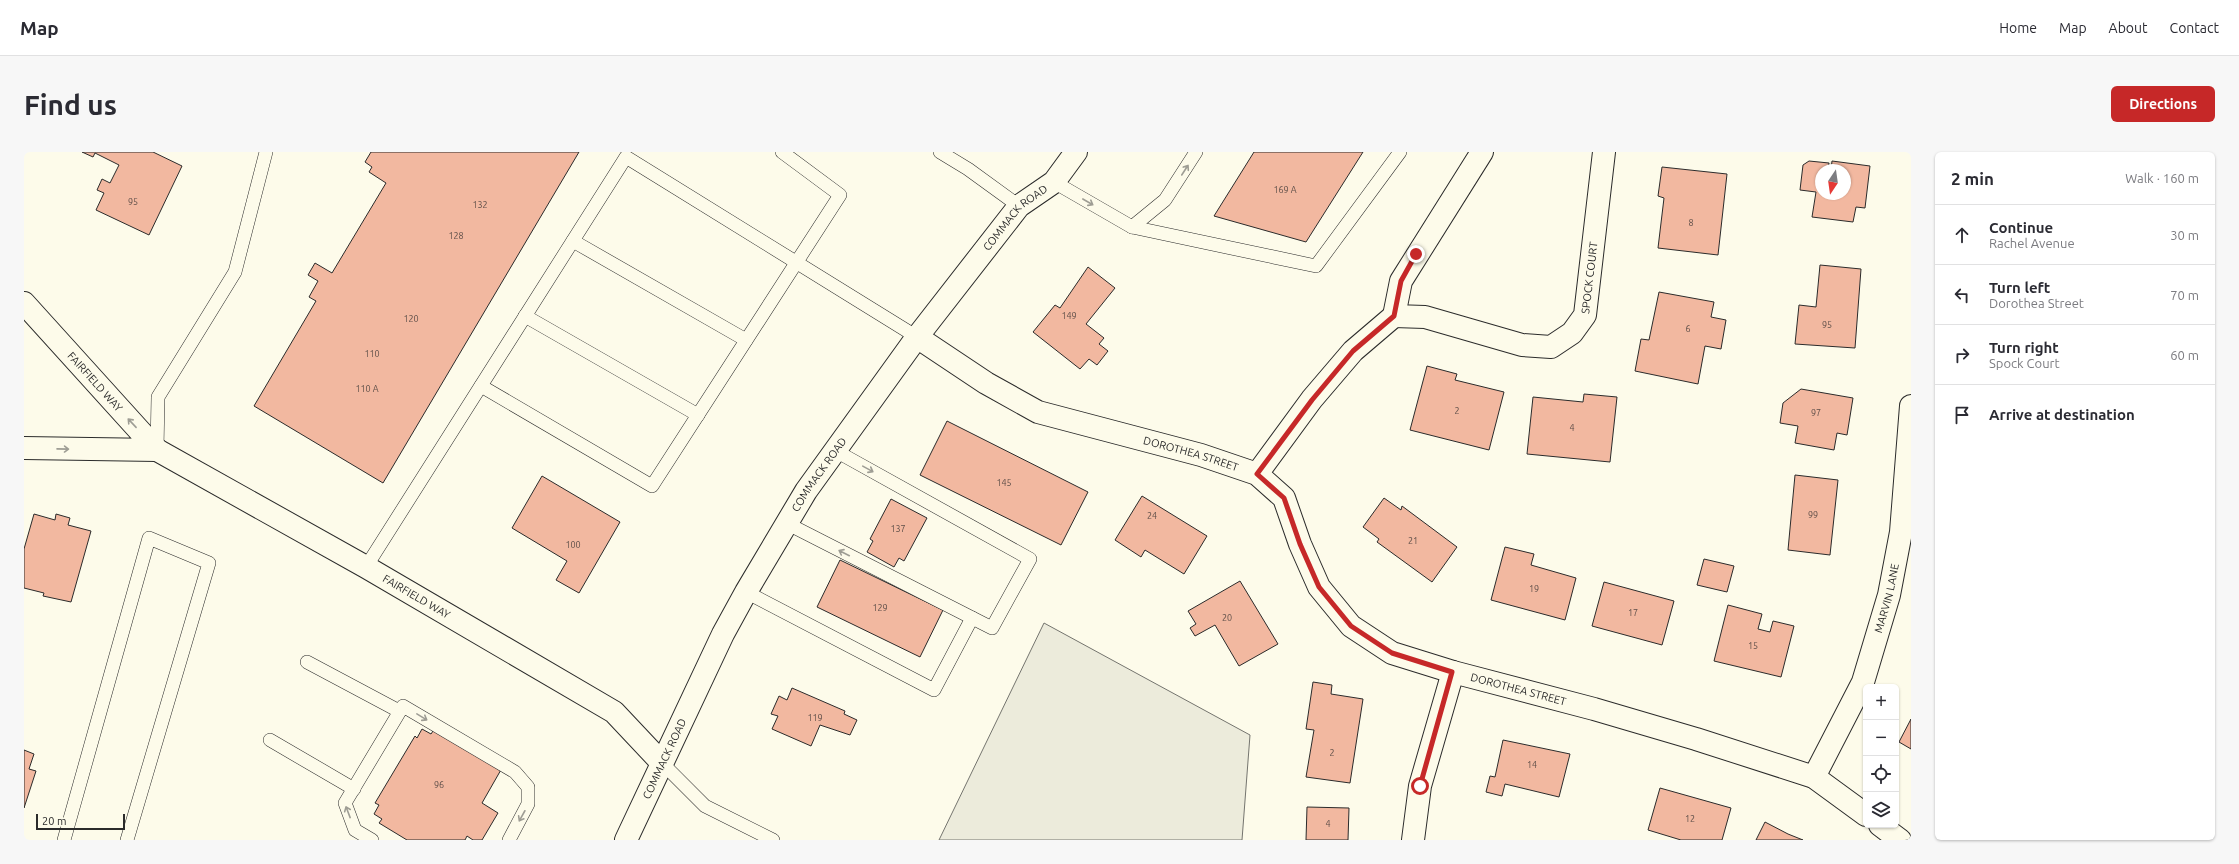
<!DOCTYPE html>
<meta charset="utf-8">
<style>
:root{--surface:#fff;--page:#f7f7f7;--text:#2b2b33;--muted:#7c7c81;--line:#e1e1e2;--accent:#c62828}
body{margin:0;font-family:Ubuntu,sans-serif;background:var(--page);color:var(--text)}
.controls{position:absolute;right:12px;bottom:12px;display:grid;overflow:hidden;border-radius:6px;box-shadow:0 1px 3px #0004}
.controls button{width:36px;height:36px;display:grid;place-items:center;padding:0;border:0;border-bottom:1px solid var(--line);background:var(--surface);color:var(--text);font:20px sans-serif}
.compass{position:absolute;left:1791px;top:12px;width:36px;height:36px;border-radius:50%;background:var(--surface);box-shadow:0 1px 3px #0004;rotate:193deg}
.scale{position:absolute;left:12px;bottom:10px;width:89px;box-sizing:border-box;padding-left:4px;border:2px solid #2b2b2b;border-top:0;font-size:11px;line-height:14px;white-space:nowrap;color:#2b2b2b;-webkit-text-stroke:3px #fdfbea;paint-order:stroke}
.stop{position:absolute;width:12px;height:12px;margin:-9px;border:3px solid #c62828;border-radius:50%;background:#fff}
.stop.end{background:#c62828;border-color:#fff;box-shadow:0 1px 4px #0008}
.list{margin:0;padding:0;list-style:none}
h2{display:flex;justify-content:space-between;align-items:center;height:52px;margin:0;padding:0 16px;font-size:17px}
h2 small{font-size:13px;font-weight:400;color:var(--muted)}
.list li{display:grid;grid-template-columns:26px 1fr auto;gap:12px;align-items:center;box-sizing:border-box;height:60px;padding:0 16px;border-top:1px solid var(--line)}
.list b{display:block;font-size:15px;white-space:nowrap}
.list p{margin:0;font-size:13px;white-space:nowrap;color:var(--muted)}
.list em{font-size:13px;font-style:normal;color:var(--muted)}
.icon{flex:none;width:22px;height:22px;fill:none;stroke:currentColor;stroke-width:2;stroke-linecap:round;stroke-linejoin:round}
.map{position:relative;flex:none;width:1887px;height:688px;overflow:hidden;border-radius:6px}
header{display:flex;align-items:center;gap:24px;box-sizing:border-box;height:56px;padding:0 20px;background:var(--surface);border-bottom:1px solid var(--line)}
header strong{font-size:19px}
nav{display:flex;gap:22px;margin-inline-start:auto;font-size:14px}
.intro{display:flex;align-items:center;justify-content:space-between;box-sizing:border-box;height:96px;padding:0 24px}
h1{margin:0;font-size:28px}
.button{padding:10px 18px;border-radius:6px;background:var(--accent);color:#fff;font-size:14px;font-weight:700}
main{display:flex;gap:24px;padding:0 24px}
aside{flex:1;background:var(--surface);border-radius:6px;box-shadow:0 1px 3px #0004}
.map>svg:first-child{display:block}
.green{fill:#ecebdb;stroke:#74746e}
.building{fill:#f2b8a0;stroke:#2b2b2b}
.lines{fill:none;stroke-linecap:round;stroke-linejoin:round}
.lane-casing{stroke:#2b2b2b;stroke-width:14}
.street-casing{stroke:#2b2b2b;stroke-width:24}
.primary-casing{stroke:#2b2b2b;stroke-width:24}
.lane{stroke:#fdfbea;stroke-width:13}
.street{stroke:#fdfbea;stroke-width:22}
.primary{stroke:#fdfbea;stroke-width:22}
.oneway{stroke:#9e9d94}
.route{stroke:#c62828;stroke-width:5}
.labels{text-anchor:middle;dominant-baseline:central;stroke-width:3;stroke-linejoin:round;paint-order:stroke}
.number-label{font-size:9px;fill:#5d4e48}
.street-label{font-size:11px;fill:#2b2b2b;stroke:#fdfbea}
</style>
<header>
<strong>Map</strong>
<nav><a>Home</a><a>Map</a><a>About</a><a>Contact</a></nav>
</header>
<div class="intro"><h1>Find us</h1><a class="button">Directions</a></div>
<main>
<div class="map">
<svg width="1887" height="688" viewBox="0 0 1887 688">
<rect width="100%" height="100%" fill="#fdfbea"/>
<!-- green -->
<path class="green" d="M1020,471l206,112 -8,105h-303z"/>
<!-- building -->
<g class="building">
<path d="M58,0h71l29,14 -33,69 -53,-25 8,-17 -7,-3 5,-11 8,4 9,-18 -24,-12 -2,4z"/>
<path d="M347,0h208l-196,331 -129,-77 62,-105 -7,-4 9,-16 -10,-6 7,-12 17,10 54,-90 -17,-11 3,-5 -7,-5z"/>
<path d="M1230,0h109l-57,90 -92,-26z"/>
<path d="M1785,9l20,2 -1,7h-7v24h24v-24h-14l1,-9 38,5 -5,42 -9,-1 -3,15 -41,-5 4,-25 -16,-2 3,-25z"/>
<path d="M1638,15l65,7 -9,81 -60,-7 6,-50 -6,-2z"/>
<path d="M1796,113l41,4 -6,79 -60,-4 4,-39 17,2z"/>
<path d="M1064,115l27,21 -29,36 18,14 -5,6 9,7 -11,14 -8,-6 -9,10 -47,-37 22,-27 5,3z"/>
<path d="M1635,140l55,10 -3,15 15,3 -5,29 -16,-3 -7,38 -63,-13 6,-32 8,1z"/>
<path d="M1403,214l30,8 -2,6 49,12 -15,58 -79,-20z"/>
<path d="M1777,237l52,9 -6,37 -10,-2 -3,17 -39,-7 3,-17 -18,-3 3,-20z"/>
<path d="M1560,242l33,3 -7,65 -83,-8 6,-57 50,5z"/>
<path d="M923,269l141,71 -27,53 -141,-70z"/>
<path d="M1771,323l43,5 -8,75 -42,-5z"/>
<path d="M518,324l78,46 -41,71 -23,-13 11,-19 -55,-33z"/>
<path d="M1118,344l65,40 -23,38 -39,-24 -4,7 -26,-17z"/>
<path d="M1360,346l17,12 1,-4 55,41 -25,35 -55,-40 2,-3 -16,-12z"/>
<path d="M867,347l36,19 -23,43 -5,-3 -5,9 -27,-15 6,-11 -3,-2z"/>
<path d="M10,362l21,6 1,-6 14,4 -2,7 23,6 -20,71 -28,-6 1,-3 -20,-5v-39z"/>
<path d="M1481,395l29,7 -3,11 45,13 -11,42 -74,-20z"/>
<path d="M1680,407l30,7 -7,26 -30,-7z"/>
<path d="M816,408l103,50 -23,47 -103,-50z"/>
<path d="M1216,429l38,63 -39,22 -24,-41 -20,11 -5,-8 6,-4 -8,-13z"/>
<path d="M1580,430l70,19 -12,44 -70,-19z"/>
<path d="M1704,453l34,9 -4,15 12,3 3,-11 21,5 -13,51 -67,-16z"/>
<path d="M1289,530l19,3 -1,9 32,5 -13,84 -44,-6 8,-47 -8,-1z"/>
<path d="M768,536l53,23 -1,3 13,6 -7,15 -30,-10 -9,21 -39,-17 6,-13 -7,-2 8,-18 8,4z"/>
<path d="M1887,567v30l-12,-7z"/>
<path d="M411,576l67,40 -20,35 16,10 -16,27h-9l-6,-4 -2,4h-58l-28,-17 3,-4 -8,-5 5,-9 -4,-2 40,-67 2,2 5,-9 9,5z"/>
<path d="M1479,588l67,14 -11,43 -54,-13 -3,12 -16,-4 4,-16 5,1z"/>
<path d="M0,598l10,4 -5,15 7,2 -12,37z"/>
<path d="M1636,636l71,20 -9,32h-41l-33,-10z"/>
<path d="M1283,655l42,1 -1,32h-42z"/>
<path d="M1741,670l23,12 15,6h-47z"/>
</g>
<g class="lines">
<defs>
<g id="lane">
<path d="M916,0l28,17 51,37"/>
<path d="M1030,30l78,45 33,-27 31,-48"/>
<path d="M1108,75l184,39 84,-114"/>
<path d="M549,89l173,99"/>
<path d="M501,164l173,99"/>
<path d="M457,234l171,100 188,-291 -58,-43"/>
<path d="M133,298l1,-53 77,-125 31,-120"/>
<path d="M762,371l206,105 38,-69 -196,-109"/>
<path d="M342,415l260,-410 291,180"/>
<path d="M722,440l188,98 38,-72"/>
<path d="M283,510l92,49"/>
<path d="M246,588l84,49"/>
<path d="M638,611l43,43 68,34"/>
<path d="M40,688l85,-302 60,25 -82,277"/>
<path d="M348,688l-17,-10 -10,-27 58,-97 112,66 13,15v17l-19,36"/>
</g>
<g id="street">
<path id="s1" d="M1458,0l-81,129 -7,35 31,1 97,28 29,2 21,-14 13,-18 19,-163"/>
<path id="s2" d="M0,151l133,147 -133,-2"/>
<path id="s3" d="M893,185l69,46 52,29 163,43 56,19 27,24 16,46 19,43 32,39 41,27 61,19 141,37 102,30 118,38 52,38"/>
<path id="s4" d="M133,298l209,117 248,145 48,51"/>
<path d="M1233,322l55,-75 41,-48 41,-35"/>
<path id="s5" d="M1790,625l49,-95 26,-87 12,-63 10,-126"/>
<path d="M1856,673l20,15"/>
<path d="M1389,688l7,-54 33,-114"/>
</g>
<g id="primary">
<path id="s6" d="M602,688l97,-206 23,-42 60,-101 111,-154 102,-131 35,-24 22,-30"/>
</g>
</defs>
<!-- lane casing -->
<use href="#lane" class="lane-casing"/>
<!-- street casing -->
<use href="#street" class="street-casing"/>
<!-- primary casing -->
<use href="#primary" class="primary-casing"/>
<!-- lane -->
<use href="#lane" class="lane"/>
<!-- street -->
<use href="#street" class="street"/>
<!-- primary -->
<use href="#primary" class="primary"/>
</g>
<!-- one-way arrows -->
<defs><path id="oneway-shaft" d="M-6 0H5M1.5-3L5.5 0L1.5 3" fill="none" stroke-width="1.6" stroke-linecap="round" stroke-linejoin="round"/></defs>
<g class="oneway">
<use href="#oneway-shaft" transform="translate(1161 18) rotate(-57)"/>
<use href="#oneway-shaft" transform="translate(1064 50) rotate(30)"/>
<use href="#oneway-shaft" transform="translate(108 271) rotate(-133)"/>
<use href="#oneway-shaft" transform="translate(39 297) rotate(1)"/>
<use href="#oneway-shaft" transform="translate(844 317) rotate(29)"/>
<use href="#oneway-shaft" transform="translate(820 401) rotate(-153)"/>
<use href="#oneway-shaft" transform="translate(398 565) rotate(31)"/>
<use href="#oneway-shaft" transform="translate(324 660) rotate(-111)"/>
<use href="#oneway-shaft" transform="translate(498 664) rotate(119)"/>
</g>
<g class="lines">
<!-- route -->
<path class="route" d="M1392,102l-15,27 -7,35 -41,35 -41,49 -55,74 27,24 16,46 19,43 32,39 41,27 60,19 -32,114"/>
</g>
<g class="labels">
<!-- number labels -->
<g class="number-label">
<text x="1261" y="38">169 A</text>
<text x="109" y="50">95</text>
<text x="456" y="53">132</text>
<text x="1667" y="71">8</text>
<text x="432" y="84">128</text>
<text x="1045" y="164">149</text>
<text x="387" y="167">120</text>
<text x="1803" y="173">95</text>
<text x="1664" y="177">6</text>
<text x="348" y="202">110</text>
<text x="343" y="237">110 A</text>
<text x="1433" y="259">2</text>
<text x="1792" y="261">97</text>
<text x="1548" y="276">4</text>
<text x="980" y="331">145</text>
<text x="1789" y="363">99</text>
<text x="1128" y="364">24</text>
<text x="874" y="377">137</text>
<text x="1389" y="389">21</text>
<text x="549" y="393">100</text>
<text x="1510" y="437">19</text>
<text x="856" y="456">129</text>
<text x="1609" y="461">17</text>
<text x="1203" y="466">20</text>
<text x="1729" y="494">15</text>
<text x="791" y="566">119</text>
<text x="1308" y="601">2</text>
<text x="1508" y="613">14</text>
<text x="415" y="633">96</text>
<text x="1666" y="667">12</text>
<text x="1304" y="672">4</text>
</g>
<!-- street labels -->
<g class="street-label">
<text stroke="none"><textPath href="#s6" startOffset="738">COMMACK ROAD</textPath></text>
<text stroke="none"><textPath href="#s1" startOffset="434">SPOCK COURT</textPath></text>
<text stroke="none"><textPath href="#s2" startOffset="106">FAIRFIELD WAY</textPath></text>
<text stroke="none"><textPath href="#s3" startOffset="301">DOROTHEA STREET</textPath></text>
<text stroke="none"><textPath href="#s6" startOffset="414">COMMACK ROAD</textPath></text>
<text stroke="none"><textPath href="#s4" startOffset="298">FAIRFIELD WAY</textPath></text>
<text stroke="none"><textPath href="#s5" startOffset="194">MARVIN LANE</textPath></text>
<text stroke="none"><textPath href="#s3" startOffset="733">DOROTHEA STREET</textPath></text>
<text stroke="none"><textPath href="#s6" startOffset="90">COMMACK ROAD</textPath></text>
</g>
</g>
</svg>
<div class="controls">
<button>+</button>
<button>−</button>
<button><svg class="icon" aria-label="locate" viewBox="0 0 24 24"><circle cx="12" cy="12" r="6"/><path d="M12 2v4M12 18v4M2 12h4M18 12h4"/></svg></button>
<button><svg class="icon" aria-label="layers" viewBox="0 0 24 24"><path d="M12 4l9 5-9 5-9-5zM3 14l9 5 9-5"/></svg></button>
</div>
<svg class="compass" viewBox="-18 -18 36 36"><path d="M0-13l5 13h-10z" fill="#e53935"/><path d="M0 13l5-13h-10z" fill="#7c7c81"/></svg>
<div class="scale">20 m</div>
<div class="stop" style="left:1396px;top:634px"></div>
<div class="stop end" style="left:1392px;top:102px"></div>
</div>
<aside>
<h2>2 min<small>Walk · 160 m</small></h2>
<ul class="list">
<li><svg class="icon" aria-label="ahead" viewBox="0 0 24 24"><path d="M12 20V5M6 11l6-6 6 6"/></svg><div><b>Continue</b><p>Rachel Avenue</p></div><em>30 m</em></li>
<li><svg class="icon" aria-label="left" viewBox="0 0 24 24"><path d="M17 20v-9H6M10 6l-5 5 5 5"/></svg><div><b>Turn left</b><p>Dorothea Street</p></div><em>70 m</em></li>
<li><svg class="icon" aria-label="right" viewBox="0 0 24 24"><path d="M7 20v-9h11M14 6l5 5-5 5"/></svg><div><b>Turn right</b><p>Spock Court</p></div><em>60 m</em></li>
<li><svg class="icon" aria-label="arrive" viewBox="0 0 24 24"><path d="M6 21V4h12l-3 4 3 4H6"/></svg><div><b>Arrive at destination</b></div></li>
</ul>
</aside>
</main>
